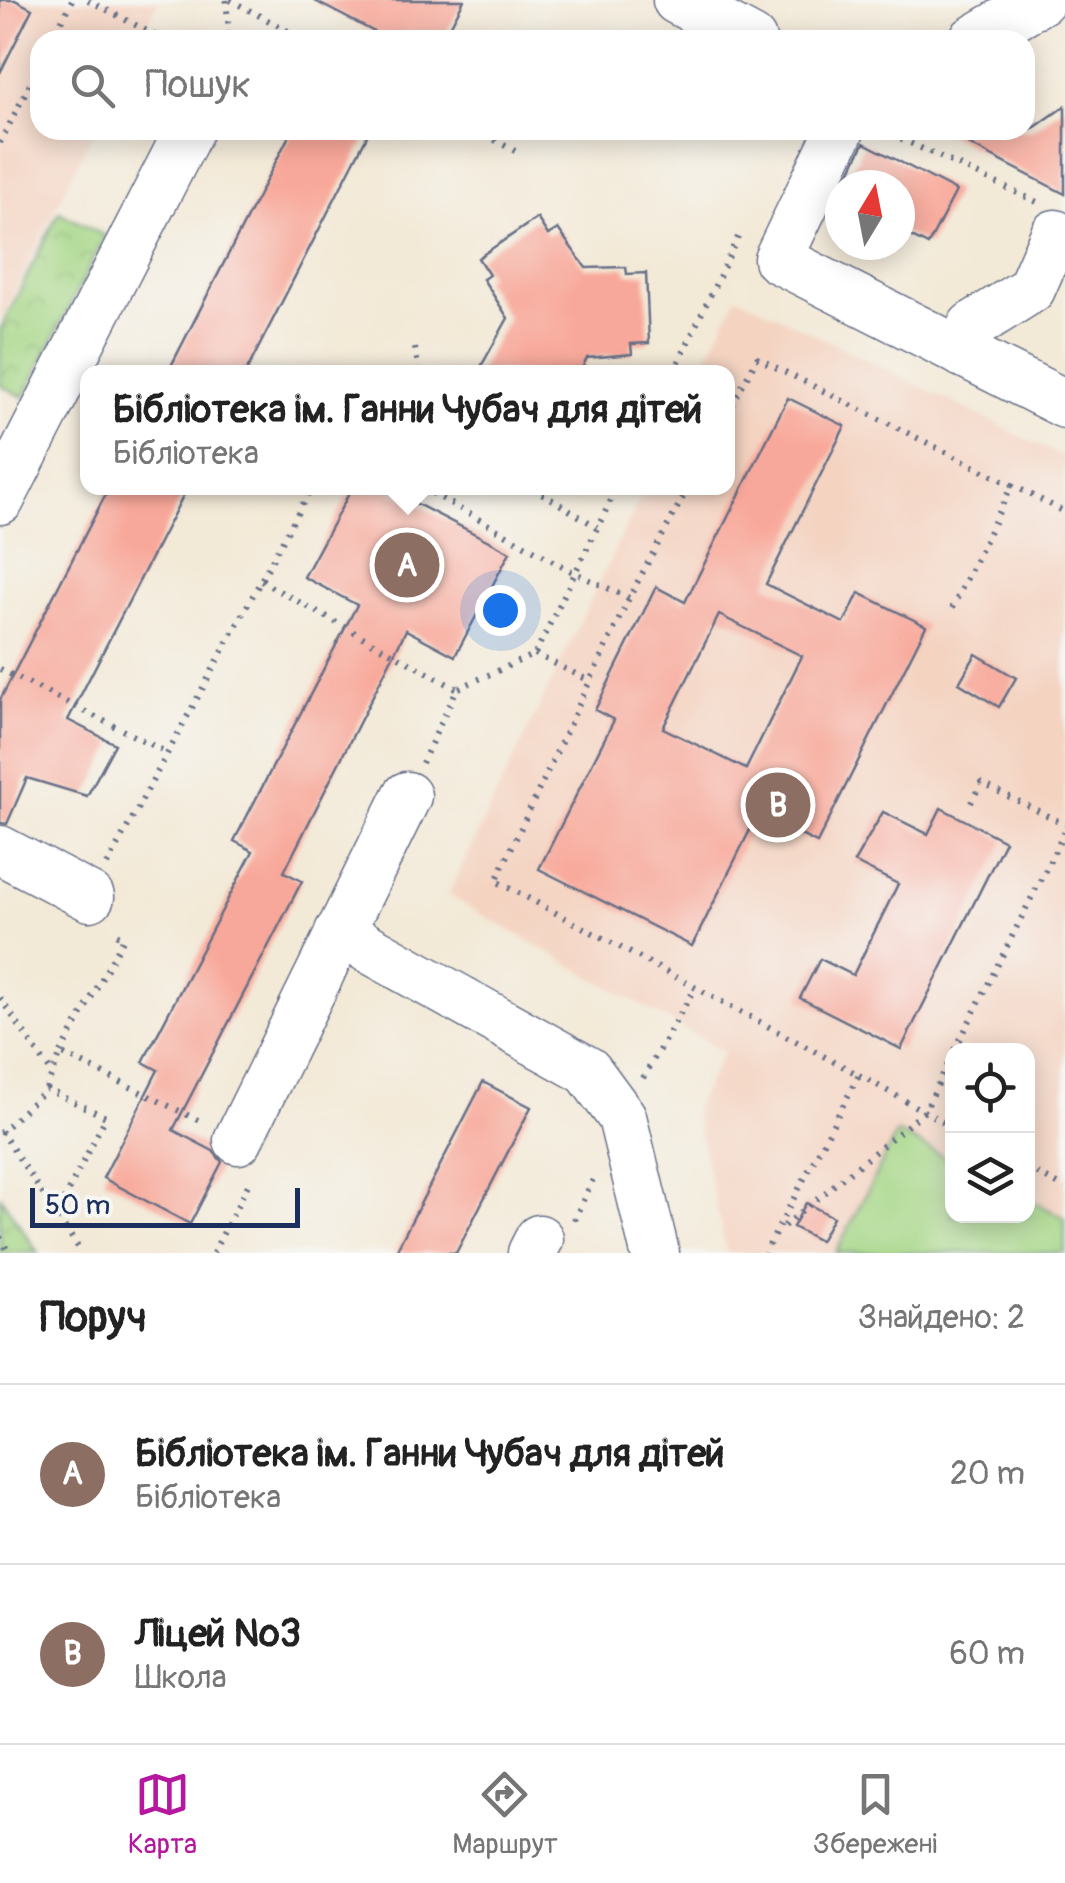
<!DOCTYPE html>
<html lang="uk">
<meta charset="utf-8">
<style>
:root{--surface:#fff;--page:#f2f2f2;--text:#222;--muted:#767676;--line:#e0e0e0;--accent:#b5179e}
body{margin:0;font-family:Pangolin,sans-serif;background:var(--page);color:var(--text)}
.controls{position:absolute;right:30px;bottom:30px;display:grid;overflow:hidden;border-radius:20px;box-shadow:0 5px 25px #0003}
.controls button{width:90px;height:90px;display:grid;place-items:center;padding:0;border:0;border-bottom:2px solid var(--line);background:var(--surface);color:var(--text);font:50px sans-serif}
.compass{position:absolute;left:825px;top:170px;width:90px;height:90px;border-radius:50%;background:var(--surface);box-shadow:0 5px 25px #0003;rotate:10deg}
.scale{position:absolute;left:30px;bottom:25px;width:270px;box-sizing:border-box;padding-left:10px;border:5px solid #1b2f5e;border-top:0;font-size:28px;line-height:35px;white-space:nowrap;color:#1b2f5e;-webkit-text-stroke:8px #f6f6f2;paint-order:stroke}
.you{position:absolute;left:500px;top:610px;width:35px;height:35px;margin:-25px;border:8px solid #fff;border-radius:50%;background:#1a73e8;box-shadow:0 0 0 15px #1a73e833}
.badge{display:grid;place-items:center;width:65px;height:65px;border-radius:50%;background:var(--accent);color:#fff;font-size:32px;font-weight:700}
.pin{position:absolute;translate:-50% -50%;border:5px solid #fff;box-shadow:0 2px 10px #0006}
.popup{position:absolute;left:80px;top:365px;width:655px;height:130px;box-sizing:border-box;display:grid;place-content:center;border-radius:20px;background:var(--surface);filter:drop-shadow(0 2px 8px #0005);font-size:32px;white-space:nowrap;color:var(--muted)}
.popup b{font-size:38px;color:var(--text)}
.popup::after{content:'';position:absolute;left:50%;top:100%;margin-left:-20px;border:20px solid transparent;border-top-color:var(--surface)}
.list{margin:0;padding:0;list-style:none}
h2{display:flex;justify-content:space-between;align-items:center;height:130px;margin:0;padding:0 40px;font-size:42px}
h2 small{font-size:32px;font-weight:400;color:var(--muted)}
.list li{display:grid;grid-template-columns:65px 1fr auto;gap:30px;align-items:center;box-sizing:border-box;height:180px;padding:0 40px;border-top:2px solid var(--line)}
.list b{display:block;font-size:38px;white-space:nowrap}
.list p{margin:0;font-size:32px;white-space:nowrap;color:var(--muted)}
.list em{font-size:32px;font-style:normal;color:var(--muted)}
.icon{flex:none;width:55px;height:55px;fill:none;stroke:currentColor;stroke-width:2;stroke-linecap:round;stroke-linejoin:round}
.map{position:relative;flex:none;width:1065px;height:1253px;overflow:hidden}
.search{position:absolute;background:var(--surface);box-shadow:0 5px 25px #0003;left:30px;right:30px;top:30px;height:110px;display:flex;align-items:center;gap:25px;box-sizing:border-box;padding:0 35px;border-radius:30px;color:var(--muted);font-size:38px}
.sheet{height:490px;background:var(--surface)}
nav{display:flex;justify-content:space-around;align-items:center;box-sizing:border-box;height:140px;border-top:2px solid var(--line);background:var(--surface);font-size:28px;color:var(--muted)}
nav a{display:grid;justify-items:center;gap:5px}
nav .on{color:var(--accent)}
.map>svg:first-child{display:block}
.built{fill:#f4d3c1;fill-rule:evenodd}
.park{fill:url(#park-crowns);stroke:#608272;stroke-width:2.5}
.pitch{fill:#a5d685;stroke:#608272;stroke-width:2.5}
.building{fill:#f8a89a;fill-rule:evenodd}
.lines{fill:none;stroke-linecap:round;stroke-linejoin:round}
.minor-casing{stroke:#677088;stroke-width:51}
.path{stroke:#677088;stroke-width:6;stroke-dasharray:2.5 8;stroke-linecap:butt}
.minor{stroke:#fff;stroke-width:48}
</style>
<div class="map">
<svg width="1065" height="1253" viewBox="0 0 1065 1253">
<defs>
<pattern id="park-crowns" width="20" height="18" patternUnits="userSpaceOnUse" patternTransform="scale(2.5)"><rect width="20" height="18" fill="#a5d685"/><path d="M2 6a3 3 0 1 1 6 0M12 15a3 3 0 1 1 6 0" fill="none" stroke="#8db875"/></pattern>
</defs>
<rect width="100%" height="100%" fill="#f6f6f2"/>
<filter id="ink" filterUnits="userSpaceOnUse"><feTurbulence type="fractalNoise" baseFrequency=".01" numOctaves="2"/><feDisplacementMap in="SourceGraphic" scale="20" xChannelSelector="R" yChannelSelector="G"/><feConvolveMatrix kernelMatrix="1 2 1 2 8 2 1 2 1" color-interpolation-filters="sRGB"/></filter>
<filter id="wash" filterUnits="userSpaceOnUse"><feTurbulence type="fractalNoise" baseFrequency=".0048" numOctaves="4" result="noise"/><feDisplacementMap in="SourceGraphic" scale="40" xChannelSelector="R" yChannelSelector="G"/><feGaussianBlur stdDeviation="2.25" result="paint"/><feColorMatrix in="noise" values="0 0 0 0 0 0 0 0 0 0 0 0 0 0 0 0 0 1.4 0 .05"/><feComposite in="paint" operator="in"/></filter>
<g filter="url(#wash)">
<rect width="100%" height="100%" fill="#f3e9d7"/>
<!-- built -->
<g class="built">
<path d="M0,0h159l-20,40h-99v90h54l-94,191z"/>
<path d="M737,296l328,162v795h-338l-33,-144 30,-57 -276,-157 197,-407h82v-116h-27zM952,1050h76v166h-76z"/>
</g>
<!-- park -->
<g class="park">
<path d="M59,212l46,24 -81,161 -24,-12v-55z"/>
<path d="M0,1196l38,57h-38z"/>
</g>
<!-- pitch -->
<path class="pitch" d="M897,1133l55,28v55h76v-17l37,19v35h-229z"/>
<g id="blocks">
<!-- building -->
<g class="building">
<path d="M0,0h15l17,9 -32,64z"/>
<path d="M313,0h151l-21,40h-53z"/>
<path d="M1065,106v88l-124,-64h90z"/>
<path d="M292,130h78l-124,242h-78z"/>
<path d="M864,143l92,48 -28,54 -28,-14v-46h-56z"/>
<path d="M537,218l11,17 10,-6 28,39 40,-1 1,7 19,-1 3,70 -18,1 1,10 -45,4 -7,14h-102l30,-54 -25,-39 6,-4 -11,-17z"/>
<path d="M788,398l57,28 -79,158 78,39 15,-30 67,33 -109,217 -59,-29 -66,132 -153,-77 75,-149 -19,-10 61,-123 29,15zM719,615l83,41 -56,113 -83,-41z"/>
<path d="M109,488h78l-119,232 47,24 -28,52 -60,-18 -20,46 -7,-1v-123z"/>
<path d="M352,488h34l124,64 -55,104 -49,-26 -122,242 18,9 -129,249 40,21 9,11 -32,62 -87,-46 55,-108 -15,-8 110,-211 -19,-10 123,-236 -53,-28z"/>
<path d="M976,654l40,24 -17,29 -40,-24z"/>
<path d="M941,808l64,33 -104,208 -101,-51 20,-39 33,16 45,-91 -44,-22 29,-50 45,22z"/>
<path d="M483,1082l48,25 -75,146h-61z"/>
<path d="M806,1203l27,14 -13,24 -27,-14z"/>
</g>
</g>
</g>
<g filter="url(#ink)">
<use href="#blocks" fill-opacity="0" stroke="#677088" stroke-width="2.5"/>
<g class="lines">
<defs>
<g id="minor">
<path d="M677,0l75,40"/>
<path d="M973,40l68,-40"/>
<path d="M840,130l-62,129 287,145"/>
<path d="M963,353l9,-27 59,-37 24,-55"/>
<path d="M0,500l189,-370"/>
<path d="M0,850l90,47"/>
<path d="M339,932l249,139 34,46 33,136"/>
<path d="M238,1140l169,-344"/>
<path d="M532,1253l7,-14"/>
</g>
</defs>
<!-- minor casing -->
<use href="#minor" class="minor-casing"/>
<!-- path -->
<g class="path">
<path d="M88,0l76,40"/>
<path d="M226,0l4,40"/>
<path d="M230,0l75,40"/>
<path d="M52,40l20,-40"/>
<path d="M476,130l39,21"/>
<path d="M882,130l155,72"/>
<path d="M0,143l40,-79"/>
<path d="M415,348l4,24"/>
<path d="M674,372l64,-135"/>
<path d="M727,414l30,-56 255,127 -63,130"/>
<path d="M1012,485l53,27"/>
<path d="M423,488l150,84 56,26"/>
<path d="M533,488l64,39"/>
<path d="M688,488l-59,110 -133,283 363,194 -94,178"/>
<path d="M261,581l196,108"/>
<path d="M535,654l55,27"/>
<path d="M0,669l168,84"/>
<path d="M422,763l35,-74 78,-35 82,-166"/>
<path d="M971,803l10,-20 84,41"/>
<path d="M107,865l204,-377"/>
<path d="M0,998l51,74"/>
<path d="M955,1050l110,-219"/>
<path d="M61,1053l63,-115 -12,-6"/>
<path d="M859,1075l93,52"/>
<path d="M643,1078l52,-90"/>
<path d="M46,1089l15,-36 143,70"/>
<path d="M1,1131l81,122"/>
<path d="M0,1133l46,-44 60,28 -48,94"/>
<path d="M1028,1168l37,20"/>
<path d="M574,1220l20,-43"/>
<path d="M784,1226l141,-115 27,-55"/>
<path d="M0,1237l9,16"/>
<path d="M213,1253l38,-74"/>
</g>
<!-- minor -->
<use href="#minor" class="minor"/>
</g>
</g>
</svg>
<div class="controls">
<button><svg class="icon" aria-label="locate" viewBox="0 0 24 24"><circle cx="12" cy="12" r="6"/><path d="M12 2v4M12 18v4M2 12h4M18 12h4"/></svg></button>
<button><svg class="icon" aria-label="layers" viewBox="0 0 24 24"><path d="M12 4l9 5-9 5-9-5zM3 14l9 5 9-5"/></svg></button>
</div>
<svg class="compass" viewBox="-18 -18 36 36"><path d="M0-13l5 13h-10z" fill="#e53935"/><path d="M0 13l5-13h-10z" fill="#767676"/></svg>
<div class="scale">50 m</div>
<div class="you"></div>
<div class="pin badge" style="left:407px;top:565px;background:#8d6e63">A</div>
<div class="popup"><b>Бібліотека ім. Ганни Чубач для дітей</b>Бібліотека</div>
<div class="pin badge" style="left:778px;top:805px;background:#8d6e63">B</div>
<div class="search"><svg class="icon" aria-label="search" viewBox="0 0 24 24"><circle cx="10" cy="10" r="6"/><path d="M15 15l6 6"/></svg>Пошук</div>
</div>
<section class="sheet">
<h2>Поруч<small>Знайдено: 2</small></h2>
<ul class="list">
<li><span class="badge" style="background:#8d6e63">A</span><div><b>Бібліотека ім. Ганни Чубач для дітей</b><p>Бібліотека</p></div><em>20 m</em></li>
<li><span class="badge" style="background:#8d6e63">B</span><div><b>Ліцей №3</b><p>Школа</p></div><em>60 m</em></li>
</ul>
</section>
<nav>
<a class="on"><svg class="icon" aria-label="map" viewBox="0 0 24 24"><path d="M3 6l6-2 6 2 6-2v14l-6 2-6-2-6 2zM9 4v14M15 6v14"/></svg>Карта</a>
<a><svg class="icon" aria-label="directions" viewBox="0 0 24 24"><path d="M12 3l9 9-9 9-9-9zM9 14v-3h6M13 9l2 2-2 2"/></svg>Маршрут</a>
<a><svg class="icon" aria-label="saved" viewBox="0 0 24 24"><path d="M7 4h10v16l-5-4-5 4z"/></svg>Збережені</a>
</nav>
